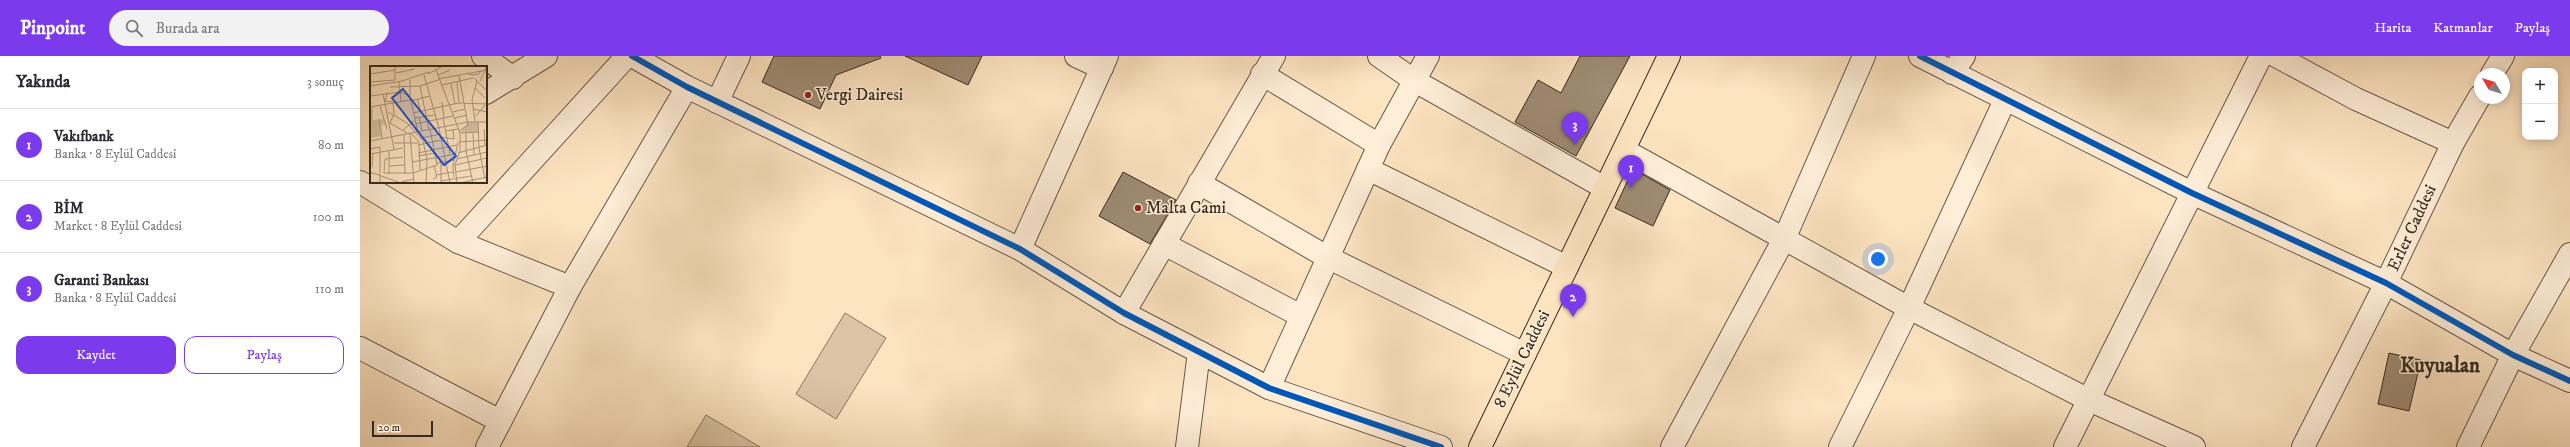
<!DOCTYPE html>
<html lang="tr">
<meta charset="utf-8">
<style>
:root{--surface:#fff;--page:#f2f2f3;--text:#2b2b33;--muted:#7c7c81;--line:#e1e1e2;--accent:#7c3aed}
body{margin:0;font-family:"IM FELL DW Pica",serif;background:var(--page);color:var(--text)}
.controls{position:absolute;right:12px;top:12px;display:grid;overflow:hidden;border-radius:8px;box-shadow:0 2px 10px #0003}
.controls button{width:36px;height:36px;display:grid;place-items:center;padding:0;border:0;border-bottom:1px solid var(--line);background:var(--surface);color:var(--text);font:20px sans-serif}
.compass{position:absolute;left:2114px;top:12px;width:36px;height:36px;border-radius:50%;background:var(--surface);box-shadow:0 2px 10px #0003;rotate:308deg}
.scale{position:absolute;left:12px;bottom:10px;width:61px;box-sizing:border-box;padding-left:4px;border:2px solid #382a1f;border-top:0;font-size:11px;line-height:14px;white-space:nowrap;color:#382a1f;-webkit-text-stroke:3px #feedd7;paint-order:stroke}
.you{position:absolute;left:1518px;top:203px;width:14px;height:14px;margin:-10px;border:3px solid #fff;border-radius:50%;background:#1a73e8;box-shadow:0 0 0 6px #1a73e833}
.badge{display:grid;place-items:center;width:26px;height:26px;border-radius:50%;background:var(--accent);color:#fff;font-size:13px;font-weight:700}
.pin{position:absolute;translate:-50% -33px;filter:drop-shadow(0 1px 2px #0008)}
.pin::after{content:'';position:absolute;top:21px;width:14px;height:12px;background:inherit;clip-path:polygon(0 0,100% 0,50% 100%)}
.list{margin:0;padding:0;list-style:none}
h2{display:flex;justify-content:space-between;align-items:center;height:52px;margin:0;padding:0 16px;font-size:17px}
h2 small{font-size:13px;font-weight:400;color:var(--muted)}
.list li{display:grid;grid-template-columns:26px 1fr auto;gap:12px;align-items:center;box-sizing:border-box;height:72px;padding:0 16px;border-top:1px solid var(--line)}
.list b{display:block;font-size:15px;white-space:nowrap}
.list p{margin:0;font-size:13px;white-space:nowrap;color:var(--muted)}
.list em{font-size:13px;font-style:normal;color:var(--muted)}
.actions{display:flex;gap:8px;padding:12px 16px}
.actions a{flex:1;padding:9px 0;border:1px solid var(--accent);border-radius:12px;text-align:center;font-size:14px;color:var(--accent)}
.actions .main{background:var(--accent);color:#fff}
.icon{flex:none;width:22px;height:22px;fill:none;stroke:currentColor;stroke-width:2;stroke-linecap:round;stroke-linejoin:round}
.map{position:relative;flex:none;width:2210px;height:391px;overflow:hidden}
header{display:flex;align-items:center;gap:24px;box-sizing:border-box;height:56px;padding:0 20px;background:var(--accent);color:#fff}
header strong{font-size:19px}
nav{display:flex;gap:22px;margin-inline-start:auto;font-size:14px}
.search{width:280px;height:36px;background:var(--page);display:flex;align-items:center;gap:10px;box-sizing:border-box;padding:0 14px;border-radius:22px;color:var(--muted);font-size:15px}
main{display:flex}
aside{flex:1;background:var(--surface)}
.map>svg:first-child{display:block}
.pitch{fill:#dcc4a5;stroke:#8a7762}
.building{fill:#9e8b73;stroke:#382a1f}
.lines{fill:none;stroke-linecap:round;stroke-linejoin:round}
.minor-casing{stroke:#695848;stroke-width:24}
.major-casing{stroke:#382a1f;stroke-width:24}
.minor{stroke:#feedd7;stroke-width:22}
.major{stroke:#fde4c1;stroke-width:22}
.cycleway-casing{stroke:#feedd7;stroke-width:8}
.cycleway{stroke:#0057b8;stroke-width:6}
.poi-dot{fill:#8f2418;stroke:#feedd7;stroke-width:1.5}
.labels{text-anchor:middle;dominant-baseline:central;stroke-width:3;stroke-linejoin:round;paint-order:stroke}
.poi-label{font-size:17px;fill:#382a1f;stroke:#feedd7;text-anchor:start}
.street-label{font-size:17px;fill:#382a1f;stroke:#feedd7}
.district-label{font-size:21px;font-weight:bold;fill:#382a1f;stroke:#feedd7}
.inset-road{fill:none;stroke:#ae9a80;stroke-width:1}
.view{fill:#1d4ed8;fill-opacity:0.15;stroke:#1d4ed8;stroke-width:2}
.inset-edge{fill:none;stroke:#382a1f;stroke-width:2}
</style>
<header>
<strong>Pinpoint</strong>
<div class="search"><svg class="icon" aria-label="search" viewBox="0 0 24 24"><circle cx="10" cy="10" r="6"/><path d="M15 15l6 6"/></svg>Burada ara</div>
<nav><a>Harita</a><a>Katmanlar</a><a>Paylaş</a></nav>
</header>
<main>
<aside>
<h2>Yakında<small>3 sonuç</small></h2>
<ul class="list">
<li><span class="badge">1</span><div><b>Vakıfbank</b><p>Banka · 8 Eylül Caddesi</p></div><em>80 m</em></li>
<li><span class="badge">2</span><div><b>BİM</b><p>Market · 8 Eylül Caddesi</p></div><em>100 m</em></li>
<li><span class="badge">3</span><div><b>Garanti Bankası</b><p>Banka · 8 Eylül Caddesi</p></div><em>110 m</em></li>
</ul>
<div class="actions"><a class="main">Kaydet</a><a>Paylaş</a></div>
</aside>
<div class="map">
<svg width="2210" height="391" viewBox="0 0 2210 391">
<rect width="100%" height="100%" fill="#fde4c1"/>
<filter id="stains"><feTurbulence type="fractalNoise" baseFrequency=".005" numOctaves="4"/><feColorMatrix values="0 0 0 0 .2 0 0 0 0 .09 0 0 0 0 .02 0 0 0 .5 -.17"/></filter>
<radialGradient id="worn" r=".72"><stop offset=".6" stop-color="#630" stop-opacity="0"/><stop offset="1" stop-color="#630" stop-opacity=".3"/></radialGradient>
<!-- pitch -->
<g class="pitch">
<path d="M485,257l41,25 -50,81 -40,-25z"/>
<path d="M346,359l54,32h-73z"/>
</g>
<!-- building -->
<g class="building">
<path d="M414,0h106l1,2 -45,17 -16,34 -58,-27z"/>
<path d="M545,0h77l-14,29z"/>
<path d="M1220,0h50l-54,100 -61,-34 23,-42 23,13z"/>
<path d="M1273,113l37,21 -17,36 -38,-18z"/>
<path d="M763,116l53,28 -26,44 -51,-28z"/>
<path d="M2029,297l32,7 -12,51 -31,-7z"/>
</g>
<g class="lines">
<defs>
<g id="minor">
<path d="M123,0l30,22"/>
<path d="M272,0l55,31 333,162 104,64 145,75 172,59"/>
<path d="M716,0l26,12"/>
<path d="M1019,0l36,25 190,107"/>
<path d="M1560,0l272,137 194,90 127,72 57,26"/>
<path d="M1916,0l80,43 97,44"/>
<path d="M1592,17l12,-17"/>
<path d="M902,18l117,71"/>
<path d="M2132,18l11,-18"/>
<path d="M126,37l60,-37"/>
<path d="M357,46l22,-46"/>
<path d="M1264,94l285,158 180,92 105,47"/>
<path d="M1008,113l199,98"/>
<path d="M0,126l98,60 112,45"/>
<path d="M839,127l128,74 198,97"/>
<path d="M98,186l169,-186"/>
<path d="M804,188l137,72"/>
<path d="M660,193l87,-193"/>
<path d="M764,257l150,-257"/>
<path d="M0,292l140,73"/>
<path d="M909,332l110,-243 49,-89"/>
<path d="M127,391l83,-160 117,-200"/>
<path d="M827,391l12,-95"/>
<path d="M1312,391l113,-210 79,-181"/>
<path d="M1480,391l69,-139 96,-208"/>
<path d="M1705,391l196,-391"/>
<path d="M1943,391l83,-164 67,-140 27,-47"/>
<path d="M2108,391l45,-92 57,-101"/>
</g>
<path id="major" d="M1120,391l189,-391"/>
</defs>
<!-- minor casing -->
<use href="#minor" class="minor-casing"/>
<!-- major casing -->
<use href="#major" class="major-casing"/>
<!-- minor -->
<use href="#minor" class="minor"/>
<!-- major -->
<use href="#major" class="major"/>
<defs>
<g id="cycleway">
<path d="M272,0l55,31 333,162 104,64 145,75 172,59"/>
<path d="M1560,0l272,137 194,90 127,72 57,26"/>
</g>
</defs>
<!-- cycleway casing -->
<use href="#cycleway" class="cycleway-casing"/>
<!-- cycleway -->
<use href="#cycleway" class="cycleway"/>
</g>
<!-- markers -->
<g class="poi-dot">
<circle cx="448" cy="39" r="4"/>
<circle cx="778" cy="152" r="4"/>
</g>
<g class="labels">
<!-- poi labels -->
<g class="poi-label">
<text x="456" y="39">Vergi Dairesi</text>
<text x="786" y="152">Malta Cami</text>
</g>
<!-- street labels -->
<g class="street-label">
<text transform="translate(2052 172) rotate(-65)">Erler Caddesi</text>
<text transform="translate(1162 303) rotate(-64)">8 Eylül Caddesi</text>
</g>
<!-- district labels -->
<g class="district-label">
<text x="2080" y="310">Kuyualan</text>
</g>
</g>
<!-- overview -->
<g transform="translate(10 10)">
<rect width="117" height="117" fill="#fde4c1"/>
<path d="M0,42h3v12l11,-1 1,5 -5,1 1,11 -11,2zM98,56h10v10h-17z" fill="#dcc4a5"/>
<path class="inset-road" d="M66,4l24,63v18l-5,14 2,18M26,7l19,-4M97,7l4,2 8,-1 2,-3M0,8l25,-4M58,8l15,-8M54,9l15,53M68,9l12,-5M89,10l9,49 -9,6M104,12l13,13M68,13l49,-9M40,14v17l8,35M110,15l7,-15M0,16l25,-2v-14M29,16l2,19M87,16l2,21M81,18l4,20M72,19l31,-7M0,20l32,-5 27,-9M50,20l9,44M20,21l30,-1 18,-6M105,22l10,10M17,27l-2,8 8,1 1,12 -4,9 17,10M13,28l11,55M0,30l30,-4 10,4M47,33l4,13M40,35l20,-5M72,36l2,16M79,39l10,-2 28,1M10,40l7,23M0,41l40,-7M103,43l14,3M18,46l19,11 16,18 4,18 -1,24M83,46l12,-3M43,47l36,-8M106,50l9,-11M49,51l3,14M44,52l21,-3M73,52l7,36M85,52l12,-3M9,53l3,19M105,55l-3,-21 5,-19M108,55l1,27 6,31M45,58l38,-8M69,62l11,55M114,63l1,17M33,64l11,-9M75,65l13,-2M40,67l4,50M41,67l8,9 1,28M90,67l19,-1M96,67v18l7,32M103,67l1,22M34,69l1,39M71,71l13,2 -1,-9M51,72l19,-4M0,75l98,-19h19M89,76l28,-2M24,77h24M48,79l23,-5M0,83l10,-2v36M19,85v23M48,87l39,-8M88,87l29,-8M0,88l33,-6M48,90l17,-3M33,91l-18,2 -1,14h29l24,-8 -7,-36M87,93l30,-7M42,96l44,-8M71,96v21M67,97l18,-3M85,99l32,-7M19,100l15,-1M2,101l1,-14M0,106l31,11M86,106l31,-6M66,109l17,-3M84,111l-1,-11 5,-24M63,113l4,-2 -3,-11M71,115l30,-5M31,116l13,-3M90,117l27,-6"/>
<path class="view" d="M33,23l53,67 -12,9 -52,-67z"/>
<rect width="117" height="117" class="inset-edge"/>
</g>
<rect width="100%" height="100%" filter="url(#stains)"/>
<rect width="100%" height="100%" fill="url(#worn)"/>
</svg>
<div class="controls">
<button>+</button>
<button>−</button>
</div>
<svg class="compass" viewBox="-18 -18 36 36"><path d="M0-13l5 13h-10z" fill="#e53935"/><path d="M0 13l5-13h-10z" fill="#7c7c81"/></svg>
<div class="scale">20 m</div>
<div class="you"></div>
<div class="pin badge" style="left:1271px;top:132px">1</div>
<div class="pin badge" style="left:1213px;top:261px">2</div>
<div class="pin badge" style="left:1215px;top:89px">3</div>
</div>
</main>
